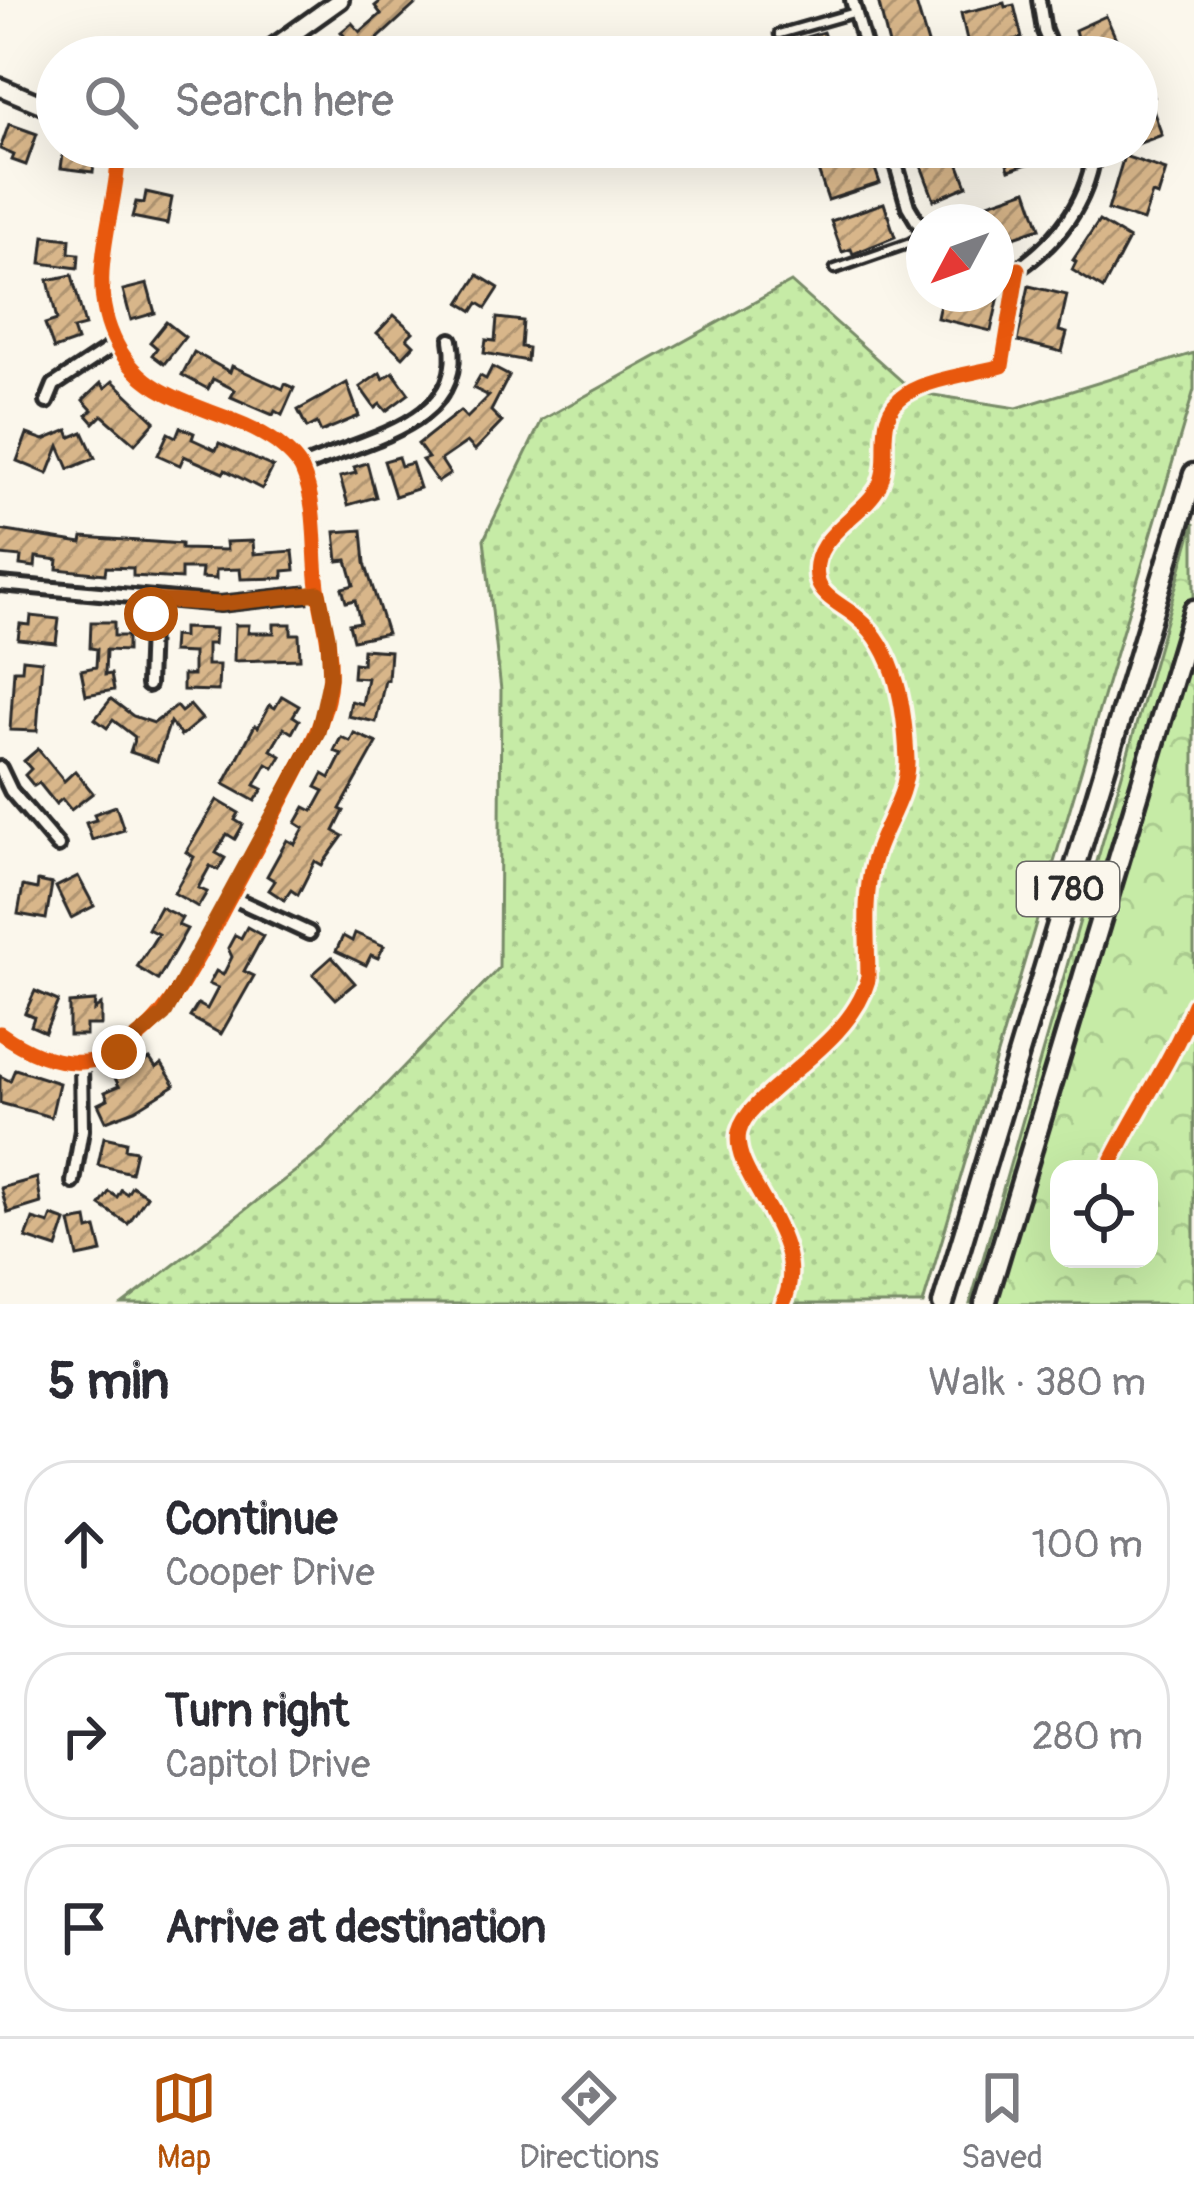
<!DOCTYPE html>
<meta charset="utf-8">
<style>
:root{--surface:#fff;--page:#f7f7f7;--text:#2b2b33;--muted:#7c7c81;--line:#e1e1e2;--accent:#b45309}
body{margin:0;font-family:Pangolin,sans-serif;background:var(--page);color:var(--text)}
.controls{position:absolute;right:36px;bottom:36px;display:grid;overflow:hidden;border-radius:24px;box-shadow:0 12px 48px #0002}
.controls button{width:108px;height:108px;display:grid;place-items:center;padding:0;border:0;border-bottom:3px solid var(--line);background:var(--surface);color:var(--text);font:60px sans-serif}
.compass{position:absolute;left:906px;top:204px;width:108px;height:108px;border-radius:50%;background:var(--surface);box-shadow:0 12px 48px #0002;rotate:229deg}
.stop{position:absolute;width:36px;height:36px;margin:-27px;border:9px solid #b45309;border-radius:50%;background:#fff}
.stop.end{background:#b45309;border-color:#fff;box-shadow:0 3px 12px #0008}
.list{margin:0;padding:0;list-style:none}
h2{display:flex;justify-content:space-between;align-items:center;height:156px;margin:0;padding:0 48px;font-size:51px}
h2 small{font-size:39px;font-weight:400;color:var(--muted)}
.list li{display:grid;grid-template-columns:78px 1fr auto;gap:36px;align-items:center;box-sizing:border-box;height:168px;margin:0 24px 24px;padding:0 24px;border:3px solid var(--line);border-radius:48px}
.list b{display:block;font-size:45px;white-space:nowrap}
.list p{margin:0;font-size:39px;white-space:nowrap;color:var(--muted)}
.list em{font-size:39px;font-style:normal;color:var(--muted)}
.icon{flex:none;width:66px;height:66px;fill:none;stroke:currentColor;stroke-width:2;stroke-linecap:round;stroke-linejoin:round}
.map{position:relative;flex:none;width:1194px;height:1304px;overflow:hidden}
.search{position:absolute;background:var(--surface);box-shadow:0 12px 48px #0002;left:36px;right:36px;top:36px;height:132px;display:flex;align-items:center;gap:30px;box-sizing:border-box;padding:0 42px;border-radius:66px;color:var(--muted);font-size:45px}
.sheet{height:732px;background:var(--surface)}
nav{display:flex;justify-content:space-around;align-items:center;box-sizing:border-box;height:168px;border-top:3px solid var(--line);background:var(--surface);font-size:33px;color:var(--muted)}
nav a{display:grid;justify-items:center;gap:6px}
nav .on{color:var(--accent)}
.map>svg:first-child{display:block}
.grass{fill:url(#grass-dots);stroke:#788b68;stroke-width:3}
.park{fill:url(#park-crowns);stroke:#788b68;stroke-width:3;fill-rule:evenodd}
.building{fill:url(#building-hatch);stroke:#2b2b2b;stroke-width:3}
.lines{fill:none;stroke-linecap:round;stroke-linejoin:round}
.lane-casing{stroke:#2b2b2b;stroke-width:15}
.street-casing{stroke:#2b2b2b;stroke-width:20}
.secondary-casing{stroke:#2b2b2b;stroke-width:24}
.highway-casing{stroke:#2b2b2b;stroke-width:27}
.lane{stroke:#fbf7ec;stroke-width:6}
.street{stroke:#fbf7ec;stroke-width:10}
.secondary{stroke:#fbf7ec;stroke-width:15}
.highway{stroke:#fbf7ec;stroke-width:18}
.cycleway-casing{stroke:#fbf7ec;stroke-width:22}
.cycleway{stroke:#e8590c;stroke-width:15}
.route{stroke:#b45309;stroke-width:15}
.labels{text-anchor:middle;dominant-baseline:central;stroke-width:10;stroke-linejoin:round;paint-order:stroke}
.shield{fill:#fbf7ec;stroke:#696865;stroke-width:3}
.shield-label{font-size:33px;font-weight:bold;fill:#2b2b2b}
</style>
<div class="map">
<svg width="1194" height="1304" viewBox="0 0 1194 1304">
<defs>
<pattern id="grass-dots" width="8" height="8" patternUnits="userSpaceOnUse" patternTransform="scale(3)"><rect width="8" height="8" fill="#c6eba6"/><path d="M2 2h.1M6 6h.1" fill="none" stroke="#aaca8f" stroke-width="1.8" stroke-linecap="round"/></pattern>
<pattern id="park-crowns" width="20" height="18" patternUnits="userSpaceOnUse" patternTransform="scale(3)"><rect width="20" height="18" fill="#c6eba6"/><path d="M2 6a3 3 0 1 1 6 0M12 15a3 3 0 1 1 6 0" fill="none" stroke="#aaca8f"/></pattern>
<pattern id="building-hatch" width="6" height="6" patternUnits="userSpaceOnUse" patternTransform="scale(3)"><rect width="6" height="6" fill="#d8b68a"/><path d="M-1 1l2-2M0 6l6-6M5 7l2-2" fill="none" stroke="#af9471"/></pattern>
</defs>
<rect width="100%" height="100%" fill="#fbf7ec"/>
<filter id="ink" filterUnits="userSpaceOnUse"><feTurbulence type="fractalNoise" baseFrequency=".00833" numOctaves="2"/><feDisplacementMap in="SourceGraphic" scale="24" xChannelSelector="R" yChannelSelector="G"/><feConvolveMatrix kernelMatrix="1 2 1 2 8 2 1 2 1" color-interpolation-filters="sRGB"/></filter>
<g filter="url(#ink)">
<!-- grass -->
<path class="grass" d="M791,282l123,110 103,16 177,-55v37l-271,914h-800l200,-154 176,-182 2,-278 -17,-151 58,-119z"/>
<!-- park -->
<path class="park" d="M1194,523v781h-224zM1059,1169h90v90h-90z"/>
<!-- building -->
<g class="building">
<path d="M382,0h38l-60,55 -19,-23 11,-9 8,9 21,-18 -6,-8z"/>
<path d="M878,0h37l17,57h-40z"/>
<path d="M1004,3l1,4 9,-2 8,33 -53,11 -8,-36z"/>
<path d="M1106,16l18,41h-42l-7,-27z"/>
<path d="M823,32l6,17 9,-4 5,12h-57l-4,-9 11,-7z"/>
<path d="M1148,81l6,16 -5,2 13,36 -25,9v-60z"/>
<path d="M9,124l28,10 -11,31 -14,-5 2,-5 -14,-6z"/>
<path d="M64,147l32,1 -3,24 -32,-4z"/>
<path d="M919,147h33l15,39 -33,14 -17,-45 4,-1z"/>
<path d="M1002,147h71v2l-64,21z"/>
<path d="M859,150l2,5 8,-3 11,31 -52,17 -11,-33z"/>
<path d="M1124,156l42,14 -8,26 -6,-2 -9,27 -35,-11z"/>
<path d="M1027,190l13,38 -26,9 -2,-6 -16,6v-15h-18l-4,-14z"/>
<path d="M146,192l26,6 -5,26 -35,-7 4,-15 8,1z"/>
<path d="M884,203l11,34 -42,17 -2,-5 -9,3 -11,-31z"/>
<path d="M1099,221l30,18 -26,50 -31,-19 4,-8 -3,-2z"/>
<path d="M44,236l26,3 -1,14 10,1 -1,14 -37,-5z"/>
<path d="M72,275l13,51 -12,3 4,12 -23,8 -9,-25 12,-4 -9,-40z"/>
<path d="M478,275l21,13 -13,20 -8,-5 -5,8 -13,-8z"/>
<path d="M147,284l8,29 -24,7 -8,-30z"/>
<path d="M1029,286l38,9 -8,36 8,2 -5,19 -45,-11z"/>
<path d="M942,294l57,2 -8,35 -54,-13z"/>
<path d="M394,315l19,17 -6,6 7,7 -11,12 -26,-24z"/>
<path d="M497,318l26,3 -2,26 7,1 -1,13 -43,-8 2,-13 9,1z"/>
<path d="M166,322l19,15 -21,27 -12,-9 5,-7 -7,-6z"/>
<path d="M194,352l36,20 2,-6 51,23 2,-5 9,4 -12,27 -7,-4 -2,4 -42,-18 4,-7 -22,-11 -5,10 -26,-14z"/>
<path d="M492,367l17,9 -18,35 11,11 -27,28 -8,-8 -26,18 9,14 -12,8 -16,-22 6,-2 -10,-14 42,-33 7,7 22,-22 -16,-8 7,-12 6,3z"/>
<path d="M393,372l16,22 -23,17 -6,-7 -5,4 -15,-21 20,-14 3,6z"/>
<path d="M113,381l42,40 -20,23 -33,-29 -8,8 -7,-8 5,-5 -9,-10 18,-17 4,5z"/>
<path d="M347,383l12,33 -38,16 -4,-9 -10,5 -9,-18z"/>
<path d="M180,427l14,6 -2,6 24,11 3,-7 54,24 -11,22 -37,-19 -2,3 -39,-17 -4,9 -22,-10 10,-22 8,4z"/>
<path d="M68,430l3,7 12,-5 12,26 -26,11 -10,-23 -11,28 -31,-13 10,-27 17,6z"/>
<path d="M398,457l3,9 11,-3 8,25 -25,8 -11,-35z"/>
<path d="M367,463l9,34 -28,8 -8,-28 16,-4 -2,-6z"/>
<path d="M0,530l82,13 1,-6 98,7v5l46,1 -1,-8 27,-1 1,13 39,-3 2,19 -12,1v7l-42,1 -1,-10 -24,1v9l-15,-1 1,-9h-21v10l-48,-3v-8l-27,-1 -1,7 -48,-5 1,-9 -22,-3 -1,10 -15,-2 1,-8 -21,-2z"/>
<path d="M362,530l3,33 22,70 -34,7 -4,-16 11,-2 -5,-22 -9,2 -4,-14 12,-3 -7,-25 -9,1 -3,-29z"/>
<path d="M31,616l28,3 -3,24 -38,-4 2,-15 10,1z"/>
<path d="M91,622h23v14h13v15l-21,-1 -1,25 6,-1 3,16 -28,5 -5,-25 15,-3 1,-18 -7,-1z"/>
<path d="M274,624h17v10h8l1,25 -66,2 1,-36h14l-1,8h26z"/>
<path d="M183,628l32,1 -1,15h-7v21h12l-1,26 -35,-1v-15h10v-22l-21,-1 1,-16 10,1z"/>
<path d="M363,649l27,2 -2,29h-3l-9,42 -28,-6 3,-15 11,3 5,-26 -14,-1 1,-14 8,1z"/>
<path d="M23,659l19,2 -5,70 -27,-1 4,-60h8z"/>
<path d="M282,696l17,10 -6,10 6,4 -7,13 -8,-5 -13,22 10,6 -7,12 -7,-4 -12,21 8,4 -8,12 -31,-17 31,-59 3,2 12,-22 5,3z"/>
<path d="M111,699l22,17 21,7 22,-17 5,6 9,-7 12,14 -21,17 -11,-14 -13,39 -27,-9 5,-15 -22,-17 -6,8 -12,-9z"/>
<path d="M354,733l23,10 -37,66 4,2 -10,20 9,5 -21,29 -7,-4 -17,34 -7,-5 -7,10 -15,-10 6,-9 -8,-5 20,-36 8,4 9,-16 -8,-5 9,-16 8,4 11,-20 -8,-4 7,-13 7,4 12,-24 -8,-3 7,-14 9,4z"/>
<path d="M38,749l26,32 11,-10 18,22 -22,17 -9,-11 -6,5 -17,-21 -5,3 -9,-11 6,-6 -7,-8z"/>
<path d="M217,800l22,13 -4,7 8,5 -8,14 -8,-5 -11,19 9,5 -7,12 -8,-4 -12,22 9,4 -9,15 -24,-14 20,-36 -8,-5z"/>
<path d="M116,806l8,24 -32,10 -6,-17 10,-3 -2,-6z"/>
<path d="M78,876l16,30 -23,12 -15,-31z"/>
<path d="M38,881l14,3 -6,35 -28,-5 5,-28 14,3z"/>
<path d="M160,907l22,11 -4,7 9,4 -29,51 -21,-13 21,-33 -10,-5z"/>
<path d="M247,927l16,9 -19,35 10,5 -33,58 -31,-17 8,-13 9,5 11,-21 -9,-4 7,-13 7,4 9,-18 -4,-9 7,-13 6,3z"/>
<path d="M355,933l29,13 -6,12 -7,-3 -5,10 -30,-14 7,-15 9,5z"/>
<path d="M332,957l23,26 -19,16 -23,-25z"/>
<path d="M35,991l23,10 -13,31 -14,-6 3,-9 -9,-4z"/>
<path d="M95,1001l-1,9 7,-5v20h-15v10h-17v-32z"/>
<path d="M150,1059l6,9 6,-4 13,21 -40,25 -29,11 -8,-17 10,-5 -3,-7 14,-6 -5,-10z"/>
<path d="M15,1069l44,14 -8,34 -51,-14v-27l10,5z"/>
<path d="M104,1137l22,5 -1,7 11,2 -5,22 -33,-8z"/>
<path d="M37,1178l4,25 -33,10 -7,-25z"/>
<path d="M132,1186l15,10 -19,28 -28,-19 9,-13 8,5 4,-7 6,4z"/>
<path d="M52,1216l14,5 -9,27 -31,-10 7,-19 16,5z"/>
<path d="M87,1219l2,11 7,-2 6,24 -24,5 -8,-35z"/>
</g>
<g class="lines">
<defs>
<g id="lane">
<path d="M779,34l77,-22"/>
<path d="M815,150l10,-3"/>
<path d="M835,269l75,-26 14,-9"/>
<path d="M1005,346l13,-77"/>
</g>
<g id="street">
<path d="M852,0l16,57"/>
<path d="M1039,0l5,31 11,26"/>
<path d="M891,147l17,59 16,27"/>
<path d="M996,267l22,2c43,-30 71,-70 77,-122"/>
<path d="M47,402l7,-17 62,-41"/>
<path d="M301,468c57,-28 167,-42 150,-128"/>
<path d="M0,584l220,20 99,-11"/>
<path d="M148,685l3,-85"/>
<path d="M0,768l11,23 47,55"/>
<path d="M231,897l78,36"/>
<path d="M0,1033c123,87 179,-39 227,-130 25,-46 50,-92 74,-139 14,-27 28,-55 29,-86 2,-31 -8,-60 -12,-91 -5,-38 0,-81 -16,-117 -5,-11 -16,-20 -25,-27 -53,-38 -127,-34 -160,-98 -35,-66 1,-131 2,-198"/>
<path d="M73,1182l9,-52 -1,-68"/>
</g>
<g id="secondary">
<path d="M260,57l80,-57"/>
<path d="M0,87l57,24"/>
</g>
<g id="highway">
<path d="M943,1304l251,-830"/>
<path d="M985,1304l209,-694"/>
</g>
</defs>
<!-- lane casing -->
<use href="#lane" class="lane-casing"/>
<!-- street casing -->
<use href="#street" class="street-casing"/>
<!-- secondary casing -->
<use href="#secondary" class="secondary-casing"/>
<!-- highway casing -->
<use href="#highway" class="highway-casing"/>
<!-- lane -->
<use href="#lane" class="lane"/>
<!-- street -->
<use href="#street" class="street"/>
<!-- secondary -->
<use href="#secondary" class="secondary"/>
<!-- highway -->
<use href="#highway" class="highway"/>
<defs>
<g id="cycleway">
<path d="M0,1033c123,87 179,-39 227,-130 25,-46 50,-92 74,-139 14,-27 28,-55 29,-86 2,-31 -8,-60 -12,-91 -5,-38 0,-81 -16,-117 -5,-11 -16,-20 -25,-27 -53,-38 -127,-34 -160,-98 -35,-66 1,-131 2,-198"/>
<path d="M1108,1169c27,-57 63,-106 86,-165"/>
<path d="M783,1304c31,-66 -54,-128 -44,-172 9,-40 111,-85 129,-152 0,-39 -5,-79 5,-118 9,-35 35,-65 34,-102 -2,-49 -9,-109 -49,-142 -12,-11 -35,-20 -40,-36 -12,-44 45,-65 61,-96 15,-31 -8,-70 27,-92 22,-15 70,-21 96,-28l16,-97"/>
</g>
</defs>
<!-- cycleway casing -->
<use href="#cycleway" class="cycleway-casing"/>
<!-- cycleway -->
<use href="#cycleway" class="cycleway"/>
</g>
</g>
<g class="lines" filter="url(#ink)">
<!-- route -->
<path class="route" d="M119,1052l45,-37 154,-283 12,-54 -2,-42 -9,-43 -99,11 -69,-4v14"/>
</g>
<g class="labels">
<!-- shield labels -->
<rect class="shield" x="1017" y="862" width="102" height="54" rx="9"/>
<g class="shield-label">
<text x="1068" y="889">I 780</text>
</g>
</g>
</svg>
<div class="controls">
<button><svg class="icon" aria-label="locate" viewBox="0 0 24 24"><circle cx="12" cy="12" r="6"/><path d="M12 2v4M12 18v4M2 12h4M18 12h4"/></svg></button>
</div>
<svg class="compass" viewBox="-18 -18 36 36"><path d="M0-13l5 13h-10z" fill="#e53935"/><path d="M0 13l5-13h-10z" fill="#7c7c81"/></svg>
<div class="stop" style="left:151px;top:614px"></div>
<div class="stop end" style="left:119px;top:1052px"></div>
<div class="search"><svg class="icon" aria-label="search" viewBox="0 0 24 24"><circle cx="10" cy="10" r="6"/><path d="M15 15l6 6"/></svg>Search here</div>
</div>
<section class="sheet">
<h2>5 min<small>Walk · 380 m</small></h2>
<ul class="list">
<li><svg class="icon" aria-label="ahead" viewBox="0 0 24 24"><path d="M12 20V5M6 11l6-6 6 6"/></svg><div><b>Continue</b><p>Cooper Drive</p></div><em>100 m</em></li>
<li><svg class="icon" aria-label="right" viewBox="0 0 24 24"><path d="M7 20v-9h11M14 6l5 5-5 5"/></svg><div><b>Turn right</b><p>Capitol Drive</p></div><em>280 m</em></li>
<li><svg class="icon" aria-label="arrive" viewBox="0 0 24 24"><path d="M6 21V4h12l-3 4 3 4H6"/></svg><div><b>Arrive at destination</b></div></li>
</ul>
</section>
<nav>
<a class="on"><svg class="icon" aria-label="map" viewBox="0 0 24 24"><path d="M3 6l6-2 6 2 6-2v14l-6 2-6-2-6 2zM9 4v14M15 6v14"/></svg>Map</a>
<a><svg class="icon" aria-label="directions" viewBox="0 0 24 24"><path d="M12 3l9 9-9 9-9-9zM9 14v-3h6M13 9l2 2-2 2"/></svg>Directions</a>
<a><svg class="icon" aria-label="saved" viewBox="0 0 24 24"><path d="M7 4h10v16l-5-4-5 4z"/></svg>Saved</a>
</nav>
